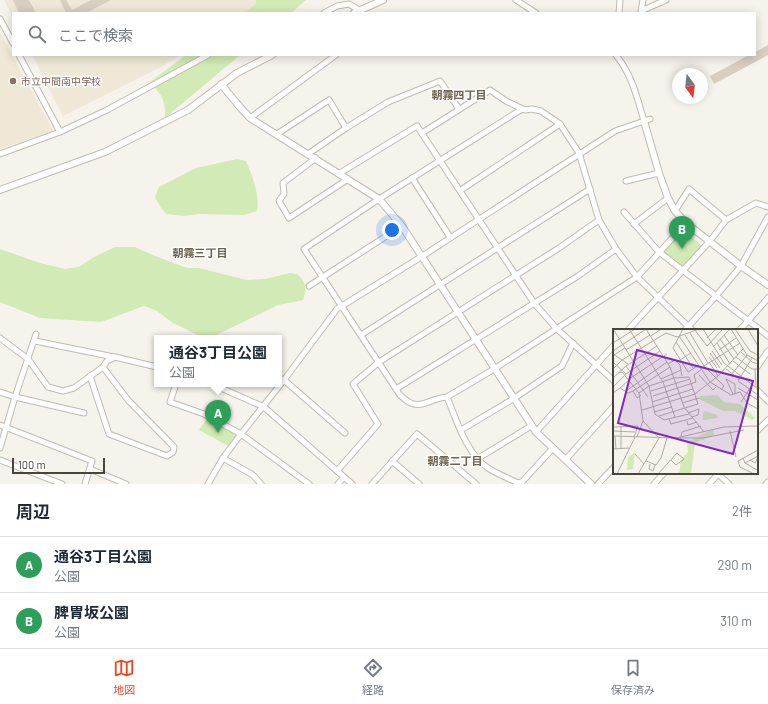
<!DOCTYPE html>
<html lang="ja">
<meta charset="utf-8">
<style>
:root{--surface:#fff;--page:#f2f2f3;--text:#1f2937;--muted:#747a83;--line:#e0e1e3;--accent:#fc3f1d}
body{margin:0;font-family:Barlow,"Noto Sans JP",sans-serif;background:var(--page);color:var(--text)}
.compass{position:absolute;left:672px;top:68px;width:36px;height:36px;border-radius:50%;background:var(--surface);box-shadow:0 2px 10px #0003;rotate:165deg}
.scale{position:absolute;left:12px;bottom:10px;width:93px;box-sizing:border-box;padding-left:4px;border:2px solid #4b4439;border-top:0;font-size:11px;line-height:14px;white-space:nowrap;color:#4b4439;-webkit-text-stroke:3px #fff;paint-order:stroke}
.you{position:absolute;left:392px;top:230px;width:14px;height:14px;margin:-10px;border:3px solid #fff;border-radius:50%;background:#1a73e8;box-shadow:0 0 0 6px #1a73e833}
.badge{display:grid;place-items:center;width:26px;height:26px;border-radius:50%;background:var(--accent);color:#fff;font-size:13px;font-weight:700}
.pin{position:absolute;translate:-50% -33px;filter:drop-shadow(0 1px 2px #0008)}
.pin::after{content:'';position:absolute;top:21px;width:14px;height:12px;background:inherit;clip-path:polygon(0 0,100% 0,50% 100%)}
.popup{position:absolute;left:154px;top:335px;width:128px;height:52px;box-sizing:border-box;display:grid;place-content:center;border-radius:0px;background:var(--surface);filter:drop-shadow(0 1px 3px #0005);font-size:13px;white-space:nowrap;color:var(--muted)}
.popup b{font-size:15px;color:var(--text)}
.popup::after{content:'';position:absolute;left:50%;top:100%;margin-left:-8px;border:8px solid transparent;border-top-color:var(--surface)}
.list{margin:0;padding:0;list-style:none}
h2{display:flex;justify-content:space-between;align-items:center;height:52px;margin:0;padding:0 16px;font-size:17px}
h2 small{font-size:13px;font-weight:400;color:var(--muted)}
.list li{display:grid;grid-template-columns:26px 1fr auto;gap:12px;align-items:center;box-sizing:border-box;height:56px;padding:0 16px;border-top:1px solid var(--line)}
.list b{display:block;font-size:15px;white-space:nowrap}
.list p{margin:0;font-size:13px;white-space:nowrap;color:var(--muted)}
.list em{font-size:13px;font-style:normal;color:var(--muted)}
.icon{flex:none;width:22px;height:22px;fill:none;stroke:currentColor;stroke-width:2;stroke-linecap:round;stroke-linejoin:round}
.map{position:relative;flex:none;width:768px;height:484px;overflow:hidden}
.search{position:absolute;background:var(--surface);box-shadow:0 2px 10px #0003;left:12px;right:12px;top:12px;height:44px;display:flex;align-items:center;gap:10px;box-sizing:border-box;padding:0 14px;border-radius:0px;color:var(--muted);font-size:15px}
.sheet{height:164px;background:var(--surface)}
nav{display:flex;justify-content:space-around;align-items:center;box-sizing:border-box;height:56px;border-top:1px solid var(--line);background:var(--surface);font-size:11px;color:var(--muted)}
nav a{display:grid;justify-items:center;gap:2px}
nav .on{color:var(--accent)}
.map>svg:first-child{display:block}
.education{fill:#efe8d6}
.green{fill:#d2eab5}
.building{fill:#d8cfc1}
.lines{fill:none;stroke-linecap:round;stroke-linejoin:round}
.minor-casing{stroke:#c2bbae;stroke-width:7}
.tertiary-casing{stroke:#c2bbae;stroke-width:8}
.minor{stroke:#fff;stroke-width:5}
.tertiary{stroke:#fff;stroke-width:6}
.education-dot{fill:#8d6e63;stroke:#fff;stroke-width:1.5}
.labels{text-anchor:middle;dominant-baseline:central;stroke-width:3;stroke-linejoin:round;paint-order:stroke}
.education-label{font-size:10px;fill:#785e54;stroke:#fff;text-anchor:start}
.neighbourhood-label{font-size:11px;font-weight:bold;fill:#6e6250;stroke:#fff}
.inset-road{fill:none;stroke:#b2ada4;stroke-width:1}
.view{fill:#7b2cbf;fill-opacity:0.15;stroke:#7b2cbf;stroke-width:2}
.inset-edge{fill:none;stroke:#4b4439;stroke-width:2}
</style>
<div class="map">
<svg width="768" height="484" viewBox="0 0 768 484">
<rect width="100%" height="100%" fill="#f6f3ec"/>
<!-- education -->
<g class="education">
<path d="M4,0h260l-20,13h-231v5z"/>
<path d="M0,32l53,99 -53,18z"/>
<path d="M32,55h148l-17,11 -100,50z"/>
</g>
<!-- green -->
<g class="green">
<path d="M256,0h50l-15,13h-47l12,-9z"/>
<path d="M186,55h54l-75,63c1,-18 -4,-24 -15,-36z"/>
<path d="M237,159l9,2c6,14 14,34 11,50l-13,4 -45,-1 -15,2 -17,-2 -6,-6 -6,-11 4,-10 37,-19z"/>
<path d="M683,230l19,16 -20,22 -20,-16z"/>
<path d="M115,247h20l20,9 32,12h12l48,12 18,-1 25,-6 7,1c9,8 10,15 6,26l-25,5 -66,32 -12,-1 -27,-13 -16,-12 -13,-5 -43,16 -61,-4 -40,-16v-53l40,14 25,6 14,-2 15,-10z"/>
<path d="M207,418l30,17 -9,11 -29,-16z"/>
</g>
<!-- building -->
<g class="building">
<path d="M13,0h16l7,13h-17z"/>
<path d="M60,0h6l6,10 19,-10h20l-25,13h-20z"/>
<path d="M768,45v10l-54,29 -4,-8 39,-21h6v-3z"/>
</g>
<g class="lines">
<defs>
<g id="minor">
<path d="M516,0l20,13"/>
<path d="M643,0l-2,11 25,-11"/>
<path d="M324,13l13,-7 12,-2 10,6"/>
<path d="M619,13l1,-13"/>
<path d="M0,19l13,24"/>
<path d="M19,55l41,77"/>
<path d="M616,55c16,20 21,42 28,66"/>
<path d="M522,109l-143,90 -75,50 96,146c19,19 26,4 47,2l47,-28 143,-92 49,-54"/>
<path d="M250,118l86,-63"/>
<path d="M422,133l68,-43 16,11 19,9 7,-1 9,2 19,13 19,29 20,67 17,29 21,28 55,53"/>
<path d="M277,134l52,-34 17,28"/>
<path d="M0,154l60,-22 47,-22 101,-55"/>
<path d="M308,154l38,-26 42,-26 52,-21 19,28"/>
<path d="M316,158l-33,25 1,11 -5,7 10,17 59,-39"/>
<path d="M340,173l77,-47 117,177 22,25 58,53"/>
<path d="M412,178l38,59"/>
<path d="M626,181l33,-8"/>
<path d="M461,190l99,-66"/>
<path d="M675,211l14,-22 37,31 30,-17 12,4"/>
<path d="M624,212l35,40 109,84"/>
<path d="M634,224l34,-26"/>
<path d="M309,286l93,-60"/>
<path d="M628,330l82,-89 16,-21"/>
<path d="M685,330l31,-34 25,-30 27,-49"/>
<path d="M740,330l28,-32"/>
<path d="M361,335l229,-146"/>
<path d="M0,338l28,21 20,28 15,4 11,-3 29,-21 4,-6 8,-4 42,10"/>
<path d="M35,341l79,16"/>
<path d="M757,367l11,-16"/>
<path d="M90,376l19,58 58,22 6,-4 1,-5 -46,-47 -25,-33"/>
<path d="M279,378l5,2 61,53"/>
<path d="M176,384l-6,18 34,12 37,20 68,50"/>
<path d="M212,384l52,23 88,77"/>
<path d="M396,389l182,-113 38,-27"/>
<path d="M757,390l11,11"/>
<path d="M0,392l15,5 69,16"/>
<path d="M447,397c9,22 20,58 41,71 9,6 20,10 30,15l4,-1 31,-34"/>
<path d="M0,425l92,36 -7,23"/>
<path d="M461,430l52,-31 49,-33 11,-23"/>
<path d="M757,431l11,-11"/>
<path d="M536,432l78,-87"/>
<path d="M0,448l15,-51 21,-63"/>
<path d="M223,458l30,17 8,9"/>
<path d="M477,459l54,-33"/>
<path d="M566,459l48,-53"/>
<path d="M0,460l62,24"/>
<path d="M392,461l27,23"/>
<path d="M90,469l36,15"/>
<path d="M337,471l41,-47 -25,-40 26,-22 180,-114 40,-28"/>
<path d="M717,473l12,11"/>
<path d="M208,484l15,-26 18,-24 43,-54 53,-71 84,-52 194,-126 35,-12"/>
<path d="M338,484l6,-7"/>
<path d="M372,484l45,-50 59,50"/>
<path d="M598,484l16,-17"/>
<path d="M654,484l10,-11"/>
<path d="M709,484l10,-11"/>
<path d="M766,484l2,-2"/>
</g>
<g id="tertiary">
<path d="M354,13l29,-13"/>
<path d="M221,84l18,22 11,12 129,81 23,27 134,206 55,52"/>
<path d="M644,121l15,52 9,25 7,13 11,12 55,43 27,19"/>
<path d="M0,190l105,-38 83,-42 49,-37 35,-18"/>
</g>
</defs>
<!-- minor casing -->
<use href="#minor" class="minor-casing"/>
<!-- tertiary casing -->
<use href="#tertiary" class="tertiary-casing"/>
<!-- minor -->
<use href="#minor" class="minor"/>
<!-- tertiary -->
<use href="#tertiary" class="tertiary"/>
</g>
<!-- markers -->
<circle class="education-dot" cx="13" cy="81" r="4"/>
<g class="labels">
<!-- education labels -->
<g class="education-label">
<text x="21" y="81">市立中間南中学校</text>
</g>
<!-- neighbourhood labels -->
<g class="neighbourhood-label">
<text x="459" y="94">朝霧四丁目</text>
<text x="200" y="252">朝霧三丁目</text>
<text x="455" y="460">朝霧二丁目</text>
</g>
</g>
<!-- overview -->
<g transform="translate(613 329)">
<rect width="145" height="145" fill="#f6f3ec"/>
<path d="M104,66l7,7 16,2 15,14 -3,2 -17,-9h-12l-24,-12 1,-3zM92,82l12,4 1,3 -15,2v-7zM100,100l1,6 -19,8 -4,31h-12l2,-14 7,-8 -1,-10zM22,123l-2,17 -6,1 1,-12z" fill="#d2eab5"/>
<path class="inset-road" d="M0,0l36,57 6,28 9,6 25,-6M16,0l34,53 12,35M70,0l-10,19 15,24 11,-7M81,0l13,17 16,-17M90,0l21,34 34,26M118,0l16,26 11,6M122,0l15,22 8,4M135,0l10,17M77,4l18,30M72,6l19,31 20,20 -3,4M111,6l14,20M38,7l10,-7M66,7l31,46 21,13 9,-3 7,11 11,6M94,9l9,-9M107,10l14,20M63,13l17,26M0,14l22,-14M104,14l13,21M100,18l17,-18M13,21l24,-15M106,21l17,-12M0,22l33,-22 24,38 14,40 20,25M99,22l10,14M128,23l11,10 6,2M97,24l10,15M0,25l15,10M1,26l11,-7M96,28l8,11M123,28l16,12h6M139,29l-14,23 20,14M67,31l11,-7M120,32l17,13M0,33l13,12M96,33l9,14M55,35l7,-4 5,5 2,11M13,37l22,31M88,39l39,-25M0,40l9,-9 44,-27 11,4 22,-8M113,40l13,10M142,40l1,18M5,44l4,-1 17,21 4,28 16,17 -21,36M119,45l15,-19M86,46l14,15 3,-3M0,49l13,-12 31,-20M16,50l38,-25M48,50l20,-9M0,58l13,-13 34,-23M7,59l9,-8M125,59l20,12M13,62l41,-29M20,62l37,-24M38,62l39,-12M0,64l7,-5 8,5 5,-2 4,7 4,-3M26,64l10,-7 25,-8 15,-1 9,27 -39,12M120,65l-7,-15 9,5v10M40,67l43,-14 -2,-7 8,-6M39,73l41,-13M128,73l11,-17M69,74l17,-5M29,81l53,-16 23,-18 25,-27M41,83l18,-5M75,84l11,-4 -1,6 -6,2M56,90l2,5 22,-6M74,92l1,4 9,-3M0,98l25,-1 -4,11M8,98v21M0,102l22,1M117,102l6,26M0,107l63,2 48,-11 34,-1M2,107l1,13M24,108l6,-16M68,108l1,-5 19,-6M67,109h23l41,-8M0,120l16,-1M22,125l9,10M130,129l2,5 12,7M137,131l5,3 3,-6M33,132l10,4 5,-7 6,-20M132,134l13,-7M37,135l-1,5 4,2 2,-6M4,145l18,-37M45,145l19,-21 7,6 -8,6 -5,-5M141,145l-14,-7 -2,-6 20,-11"/>
<path class="view" d="M24,21l116,31 -20,73 -115,-31z"/>
<rect width="145" height="145" class="inset-edge"/>
</g>
</svg>
<svg class="compass" viewBox="-18 -18 36 36"><path d="M0-13l5 13h-10z" fill="#e53935"/><path d="M0 13l5-13h-10z" fill="#747a83"/></svg>
<div class="scale">100 m</div>
<div class="you"></div>
<div class="pin badge" style="left:218px;top:433px;background:#2e9e5b">A</div>
<div class="popup"><b>通谷3丁目公園</b>公園</div>
<div class="pin badge" style="left:682px;top:249px;background:#2e9e5b">B</div>
<div class="search"><svg class="icon" aria-label="search" viewBox="0 0 24 24"><circle cx="10" cy="10" r="6"/><path d="M15 15l6 6"/></svg>ここで検索</div>
</div>
<section class="sheet">
<h2>周辺<small>2件</small></h2>
<ul class="list">
<li><span class="badge" style="background:#2e9e5b">A</span><div><b>通谷3丁目公園</b><p>公園</p></div><em>290 m</em></li>
<li><span class="badge" style="background:#2e9e5b">B</span><div><b>脾胃坂公園</b><p>公園</p></div><em>310 m</em></li>
</ul>
</section>
<nav>
<a class="on"><svg class="icon" aria-label="map" viewBox="0 0 24 24"><path d="M3 6l6-2 6 2 6-2v14l-6 2-6-2-6 2zM9 4v14M15 6v14"/></svg>地図</a>
<a><svg class="icon" aria-label="directions" viewBox="0 0 24 24"><path d="M12 3l9 9-9 9-9-9zM9 14v-3h6M13 9l2 2-2 2"/></svg>経路</a>
<a><svg class="icon" aria-label="saved" viewBox="0 0 24 24"><path d="M7 4h10v16l-5-4-5 4z"/></svg>保存済み</a>
</nav>
